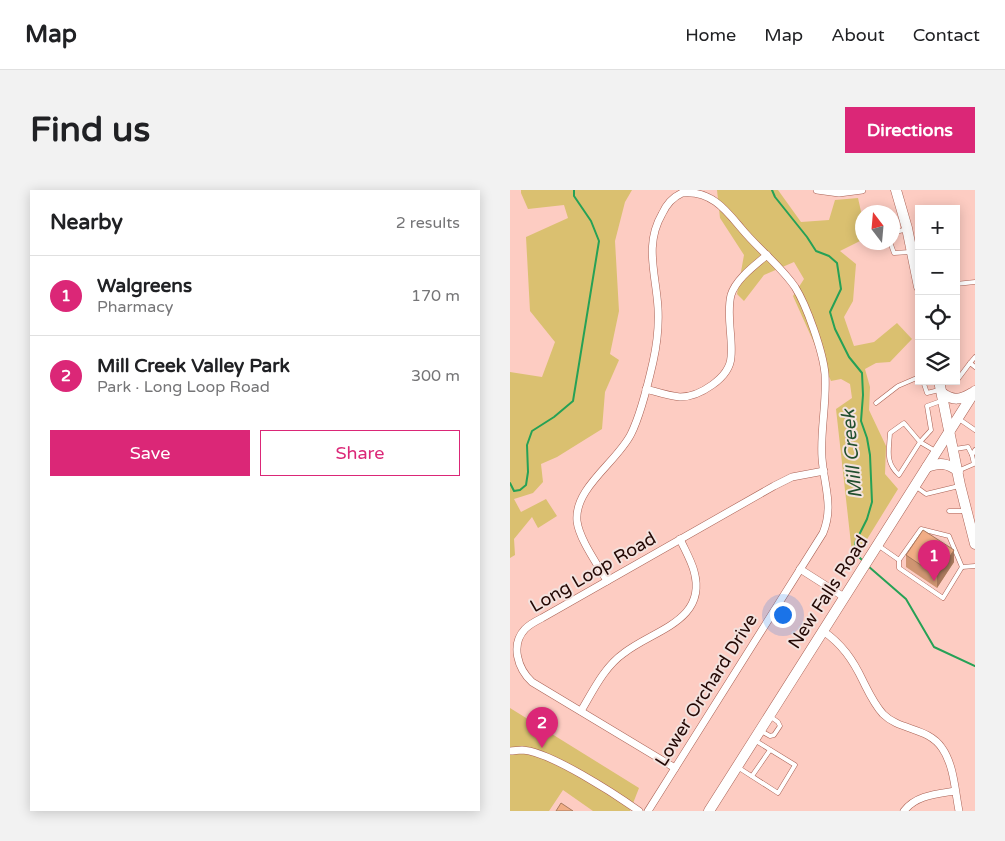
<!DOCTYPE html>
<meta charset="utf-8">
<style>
:root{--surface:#fff;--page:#f2f2f2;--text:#202124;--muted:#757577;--line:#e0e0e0;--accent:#db2777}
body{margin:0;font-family:"Varela Round",sans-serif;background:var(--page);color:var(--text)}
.controls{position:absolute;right:15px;top:15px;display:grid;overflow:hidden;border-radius:0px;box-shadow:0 2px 12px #0003}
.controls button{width:45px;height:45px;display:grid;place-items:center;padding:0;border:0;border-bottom:1px solid var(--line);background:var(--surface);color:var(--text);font:25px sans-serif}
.compass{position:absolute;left:345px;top:15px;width:45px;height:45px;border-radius:50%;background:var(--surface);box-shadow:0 2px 12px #0003;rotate:344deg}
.you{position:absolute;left:272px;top:424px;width:18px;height:18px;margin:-12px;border:4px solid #fff;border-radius:50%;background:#1a73e8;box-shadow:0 0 0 8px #1a73e833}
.badge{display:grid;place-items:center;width:32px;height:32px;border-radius:50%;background:var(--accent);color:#fff;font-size:16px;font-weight:700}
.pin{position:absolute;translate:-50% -41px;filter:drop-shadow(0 1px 2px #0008)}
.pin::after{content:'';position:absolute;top:26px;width:18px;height:15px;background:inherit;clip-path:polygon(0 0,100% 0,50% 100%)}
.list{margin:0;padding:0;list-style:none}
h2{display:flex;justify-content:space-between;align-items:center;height:65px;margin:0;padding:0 20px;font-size:21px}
h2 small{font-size:16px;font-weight:400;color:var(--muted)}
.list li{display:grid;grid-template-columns:32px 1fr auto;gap:15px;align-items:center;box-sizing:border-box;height:80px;padding:0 20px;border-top:1px solid var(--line)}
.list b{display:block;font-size:19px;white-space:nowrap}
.list p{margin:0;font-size:16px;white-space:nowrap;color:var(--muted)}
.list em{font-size:16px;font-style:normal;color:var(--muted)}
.actions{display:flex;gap:10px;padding:15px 20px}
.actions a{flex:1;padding:11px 0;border:1px solid var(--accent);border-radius:0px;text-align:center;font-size:18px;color:var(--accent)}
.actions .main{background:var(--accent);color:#fff}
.icon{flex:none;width:28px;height:28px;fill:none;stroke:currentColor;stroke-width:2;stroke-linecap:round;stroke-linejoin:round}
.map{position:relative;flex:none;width:465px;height:621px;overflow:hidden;border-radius:0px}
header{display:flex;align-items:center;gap:30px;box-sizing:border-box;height:70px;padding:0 25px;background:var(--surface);border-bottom:1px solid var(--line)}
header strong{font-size:24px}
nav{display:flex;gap:28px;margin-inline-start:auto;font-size:18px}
.intro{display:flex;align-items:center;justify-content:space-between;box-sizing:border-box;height:120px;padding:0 30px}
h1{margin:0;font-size:35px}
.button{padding:12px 22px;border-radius:0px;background:var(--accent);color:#fff;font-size:18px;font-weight:700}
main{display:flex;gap:30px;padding:0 30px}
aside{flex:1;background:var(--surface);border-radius:0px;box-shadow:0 2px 12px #0003}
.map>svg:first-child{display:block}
.green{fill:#dac070}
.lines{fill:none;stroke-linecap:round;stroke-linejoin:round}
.stream{stroke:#26a156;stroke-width:2}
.service-casing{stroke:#a96154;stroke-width:5}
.minor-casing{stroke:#a96154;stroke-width:8}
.secondary-casing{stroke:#a96154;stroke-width:11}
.service{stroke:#fff;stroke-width:4}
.minor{stroke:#fff;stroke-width:7}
.secondary{stroke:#fff;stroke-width:10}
.wall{fill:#cf9572}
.shaded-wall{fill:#a9795d}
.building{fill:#f1ad85;stroke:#a9795d}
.labels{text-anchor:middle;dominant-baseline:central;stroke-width:4;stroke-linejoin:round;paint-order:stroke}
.street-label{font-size:18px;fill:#230804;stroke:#f3e2de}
.water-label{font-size:19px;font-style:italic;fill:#224f2f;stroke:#f3e2de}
</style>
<header>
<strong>Map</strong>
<nav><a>Home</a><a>Map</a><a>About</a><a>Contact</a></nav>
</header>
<div class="intro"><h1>Find us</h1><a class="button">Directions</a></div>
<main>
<aside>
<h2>Nearby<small>2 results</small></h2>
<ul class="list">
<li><span class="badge">1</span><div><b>Walgreens</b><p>Pharmacy</p></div><em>170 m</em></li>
<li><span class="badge">2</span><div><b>Mill Creek Valley Park</b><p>Park · Long Loop Road</p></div><em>300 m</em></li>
</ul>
<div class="actions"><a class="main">Save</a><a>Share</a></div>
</aside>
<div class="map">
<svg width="465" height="621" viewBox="0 0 465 621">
<rect width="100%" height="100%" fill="#fdccc2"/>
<!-- green -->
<g class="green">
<path d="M11,0h111l-7,12 -10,39 4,70 -9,43 9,6 -14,32 -3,37 -45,28 -16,7 2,18 -10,11 -19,6 7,13 25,-13 11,17 -19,12 -6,-11 -18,22 1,16 -5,3v-186l32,5 13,-35 -25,-31 -4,-74 42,-19 -4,-13 -36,4 -7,-16z"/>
<path d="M207,0h61l23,32 28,-2 6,-20 23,-2 4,18v24l-22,11 16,13 -3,37 -9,16 10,29 20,-4 23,-19 15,16 -22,23 -14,1 -11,6 5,18 -1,23 17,36 -1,28 13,15 -45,73 -17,-153 16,-11 -2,-14 -9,-5 -10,2 -38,-85 11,-17 -10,-17 -30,13 -20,26 -7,-7 7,-39 -24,-37z"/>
<path d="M0,518l129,80 -9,23h-37l-30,-21 -14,21h-39z"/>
</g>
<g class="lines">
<!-- stream -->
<g class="stream">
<path d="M262,0l3,7 32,40 9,14 13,5 8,7 4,26 -11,23 5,17 14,28 13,16 1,22 -2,26 6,17 3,17 2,47 -5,17 -12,24 2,12 6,6"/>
<path d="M0,293l4,8 6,-1 6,-5 2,-13 -1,-27 5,-14 22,-14 19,-16 26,-160 -8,-20 -17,-25v-6"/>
<path d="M358,376l38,33 28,48 41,19"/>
</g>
<defs>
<g id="service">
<path d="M382,43l15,-4"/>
<path d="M380,52l4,11 16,-1"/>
<path d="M446,94l19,-2"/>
<path d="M460,173l5,-6"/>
<path d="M446,183l2,6 12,-16 5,4"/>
<path d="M413,191l4,12 12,-3"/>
<path d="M366,213l22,-17 21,-9"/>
<path d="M449,229l16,11"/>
<path d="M445,259l13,-2 4,8"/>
<path d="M427,262l-17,-10 -21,33c-14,-13 -10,-24 -9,-42l14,-10 16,19 11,-12 -4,-24 14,-5"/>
<path d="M450,280l14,-6 -2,-9 3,-5"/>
<path d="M405,296l11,8 33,-8"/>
<path d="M439,321h16"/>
<path d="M369,356l20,14 22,-31 28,7 13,31 13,-1"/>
<path d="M389,370v8l44,30 19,-31"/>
<path d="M251,541l9,5 4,-1 6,-9 -2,-4 -7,-5"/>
<path d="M229,578l39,25 17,-28 -39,-24"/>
<path d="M242,586l18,-26"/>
</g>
<g id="minor">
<path d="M307,0l22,3 23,-3"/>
<path d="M136,199c11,3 22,7 34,8 19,0 50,-19 51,-40 2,-20 -5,-42 0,-62 5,-16 23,-29 36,-40"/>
<path d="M290,379l44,28"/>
<path d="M97,391c-9,-16 -28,-42 -30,-60 -3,-33 40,-59 54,-87 10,-20 17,-50 22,-72 4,-18 6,-36 5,-54 -2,-34 -14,-63 4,-94 4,-9 11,-17 20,-21 29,-3 44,17 59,35 17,21 39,37 54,59 12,19 28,65 30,87 2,28 -5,57 -3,84 2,28 12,48 1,75l-175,278"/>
<path d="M313,441c19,13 30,29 40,50 6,12 11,23 20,33 17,17 45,13 59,34 12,17 13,43 17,63"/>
<path d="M71,521c12,-20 23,-44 43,-58 29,-23 84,-32 70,-82 -3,-11 -9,-21 -14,-32"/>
<path d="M0,561c4,0 8,-1 12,-1 27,1 93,44 117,61"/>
<path d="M165,578l-143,-86c-14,-13 -22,-37 -7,-53 5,-5 11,-8 17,-11l232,-132 18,-9 32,-6"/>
<path d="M394,621c12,-16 33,-17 51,-20"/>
</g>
<g id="secondary">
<path d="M386,0l11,38 12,59"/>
<path d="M429,191l21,104 15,59"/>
<path d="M432,203c11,8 19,7 30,0"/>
<path d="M417,277c13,-5 20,-4 31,4"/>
<path d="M199,621l266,-420"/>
</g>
</defs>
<!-- service casing -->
<use href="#service" class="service-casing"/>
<!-- minor casing -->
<use href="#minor" class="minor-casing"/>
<!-- secondary casing -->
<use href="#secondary" class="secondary-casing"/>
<!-- service -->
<use href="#service" class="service"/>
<!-- minor -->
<use href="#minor" class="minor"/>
<!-- secondary -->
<use href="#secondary" class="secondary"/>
</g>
<!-- wall -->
<path class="wall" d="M396,365l48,7 -17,26 -31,-21z"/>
<!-- shaded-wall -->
<path class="shaded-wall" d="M444,360v12l-17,26v-12z"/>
<!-- building -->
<g class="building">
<path d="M413,340l31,20 -17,26 -31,-21z"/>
<path d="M51,613l12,8h-17z"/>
</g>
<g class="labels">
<!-- street labels -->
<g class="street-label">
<text transform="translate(83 382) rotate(-30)">Long Loop Road</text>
<text transform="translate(318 402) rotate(-57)">New Falls Road</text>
<text transform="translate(196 500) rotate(-58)">Lower Orchard Drive</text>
</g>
<!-- water labels -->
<g class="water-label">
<text transform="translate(342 264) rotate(-95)">Mill Creek</text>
</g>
</g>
</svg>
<div class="controls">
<button>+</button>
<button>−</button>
<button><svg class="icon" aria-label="locate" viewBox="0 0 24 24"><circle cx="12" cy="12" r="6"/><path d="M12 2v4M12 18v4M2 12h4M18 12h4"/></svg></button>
<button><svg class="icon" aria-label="layers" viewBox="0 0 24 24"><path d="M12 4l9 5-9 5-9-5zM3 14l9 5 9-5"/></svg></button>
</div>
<svg class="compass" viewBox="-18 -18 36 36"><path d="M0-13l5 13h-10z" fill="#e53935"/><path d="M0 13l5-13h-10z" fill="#757577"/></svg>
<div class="you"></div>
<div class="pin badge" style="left:424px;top:391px">1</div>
<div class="pin badge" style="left:32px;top:558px">2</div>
</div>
</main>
